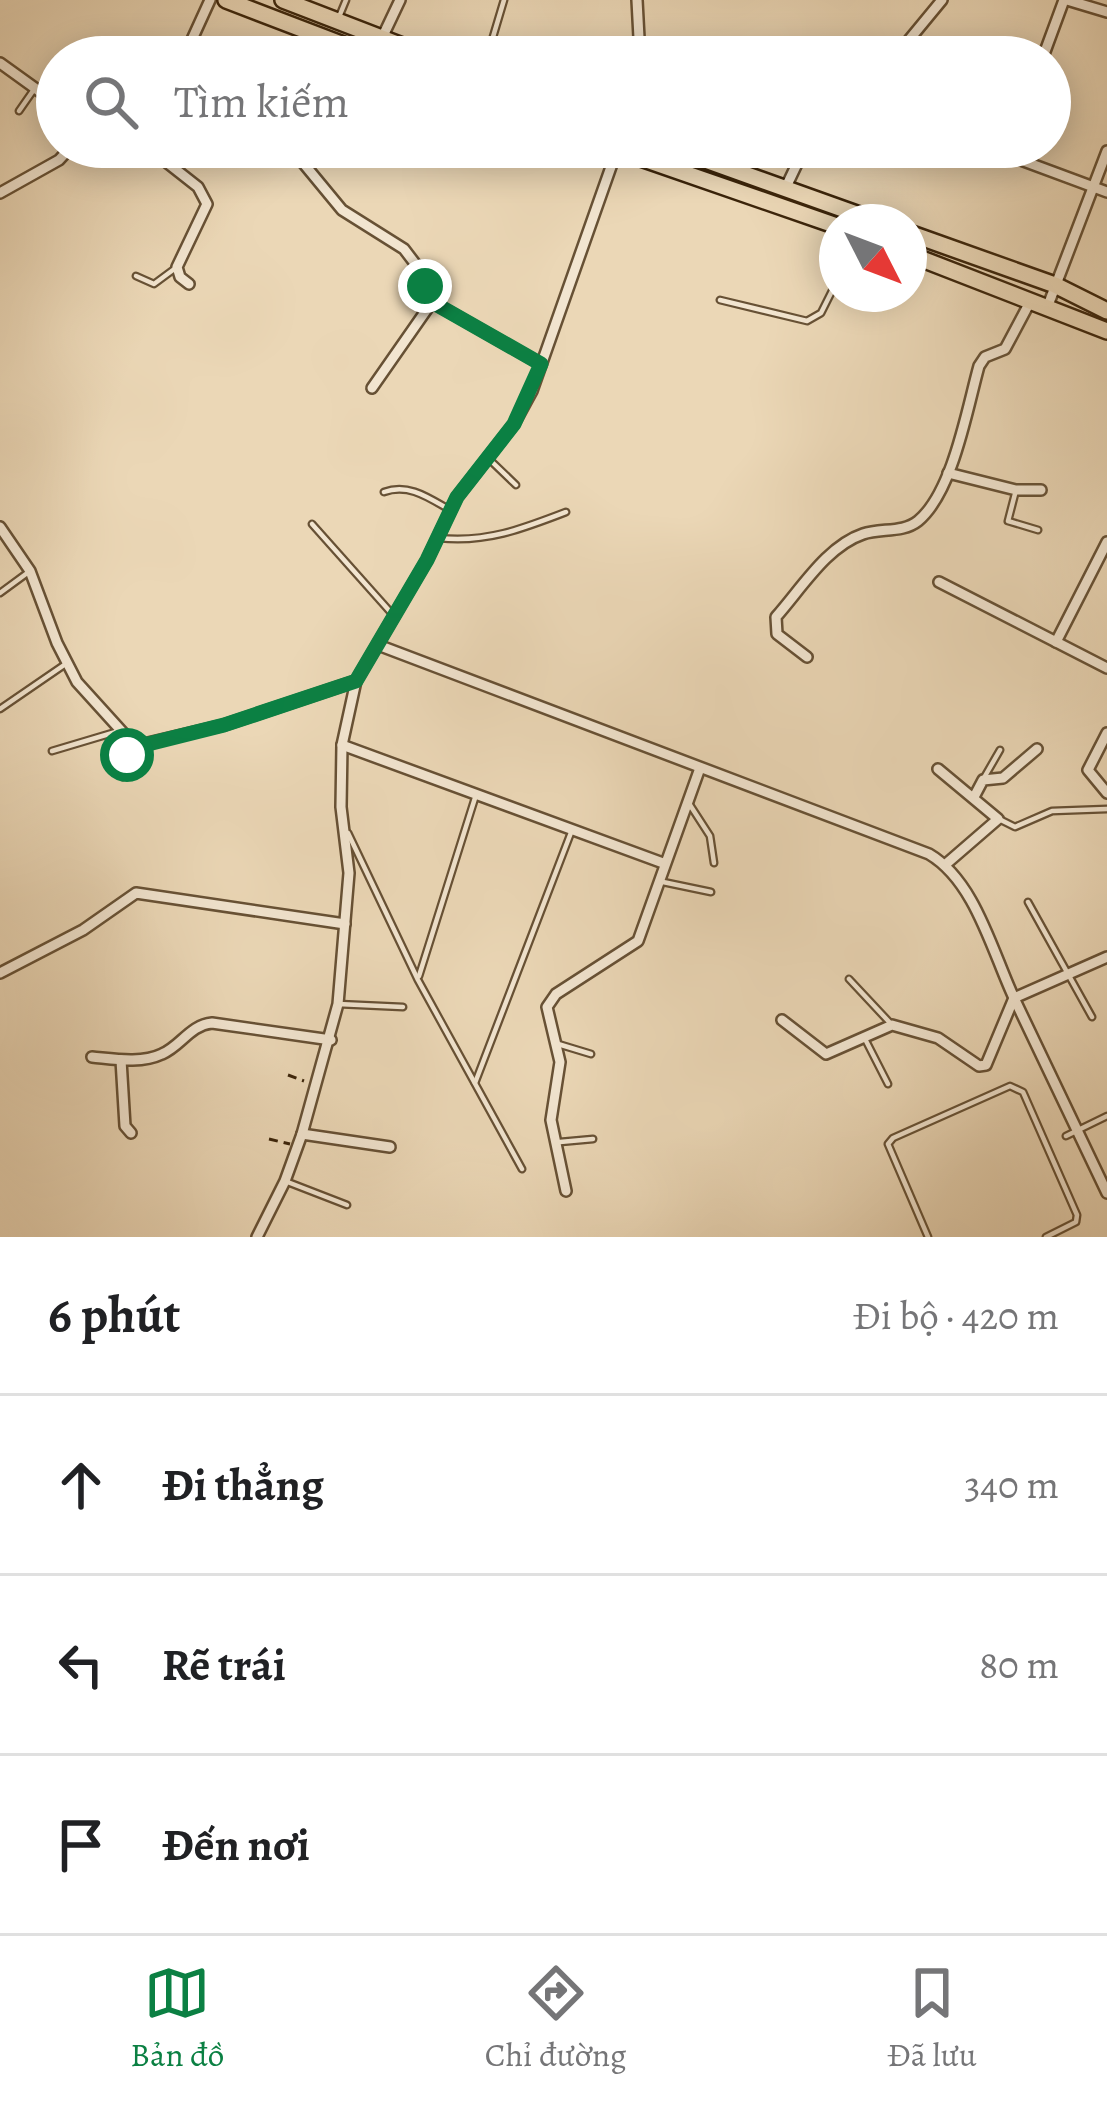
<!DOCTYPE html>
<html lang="vi">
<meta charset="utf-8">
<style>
:root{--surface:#fff;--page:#f2f2f2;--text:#202124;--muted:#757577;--line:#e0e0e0;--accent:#0b8043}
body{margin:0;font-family:Alegreya,serif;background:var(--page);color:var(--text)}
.compass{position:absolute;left:819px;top:204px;width:108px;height:108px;border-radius:50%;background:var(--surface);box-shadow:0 6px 30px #0003;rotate:132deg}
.stop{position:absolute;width:36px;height:36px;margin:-27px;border:9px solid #0b8043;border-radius:50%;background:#fff}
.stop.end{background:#0b8043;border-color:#fff;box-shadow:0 3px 12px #0008}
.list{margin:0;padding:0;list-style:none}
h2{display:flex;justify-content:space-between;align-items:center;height:156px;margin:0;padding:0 48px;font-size:51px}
h2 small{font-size:39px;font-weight:400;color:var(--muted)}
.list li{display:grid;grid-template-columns:78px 1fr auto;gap:36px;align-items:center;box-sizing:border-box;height:180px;padding:0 48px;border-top:3px solid var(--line)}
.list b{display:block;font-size:45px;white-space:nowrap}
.list em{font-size:39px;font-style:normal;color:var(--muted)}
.icon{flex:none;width:66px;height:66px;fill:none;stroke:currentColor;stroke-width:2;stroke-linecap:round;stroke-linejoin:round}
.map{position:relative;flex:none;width:1107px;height:1237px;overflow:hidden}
.search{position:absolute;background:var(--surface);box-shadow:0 6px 30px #0003;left:36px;right:36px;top:36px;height:132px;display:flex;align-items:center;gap:30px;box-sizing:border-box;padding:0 42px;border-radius:66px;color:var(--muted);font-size:45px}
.sheet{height:696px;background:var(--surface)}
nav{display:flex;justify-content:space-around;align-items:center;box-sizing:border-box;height:168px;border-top:3px solid var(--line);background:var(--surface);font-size:33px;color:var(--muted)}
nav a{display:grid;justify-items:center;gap:6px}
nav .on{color:var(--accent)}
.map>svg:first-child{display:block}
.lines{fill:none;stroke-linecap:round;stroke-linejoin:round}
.service-casing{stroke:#675135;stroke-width:9}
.minor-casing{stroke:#675135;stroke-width:14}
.primary-casing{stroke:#3b240a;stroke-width:20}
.path{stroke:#3b240a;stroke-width:3;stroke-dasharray:9 6;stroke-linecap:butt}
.service{stroke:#f2e5d0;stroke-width:4.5}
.minor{stroke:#f2e5d0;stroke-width:9}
.primary{stroke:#ebd7b6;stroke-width:15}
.route{stroke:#0b8043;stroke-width:15}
</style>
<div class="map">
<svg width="1107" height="1237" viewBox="0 0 1107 1237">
<rect width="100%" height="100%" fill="#ebd7b6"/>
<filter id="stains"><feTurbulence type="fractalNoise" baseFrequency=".00167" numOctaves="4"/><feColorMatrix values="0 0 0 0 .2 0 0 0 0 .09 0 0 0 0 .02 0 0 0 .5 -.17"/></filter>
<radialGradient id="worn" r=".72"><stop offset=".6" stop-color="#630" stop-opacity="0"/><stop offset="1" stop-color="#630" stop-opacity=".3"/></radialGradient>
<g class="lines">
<defs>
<g id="service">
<path d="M339,17l7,-17"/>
<path d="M487,57l17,-57"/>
<path d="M19,111l16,-23"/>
<path d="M136,276l18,8 23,-17"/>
<path d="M720,300l87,21 14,-8 16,-32"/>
<path d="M490,460l26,25"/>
<path d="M1016,490l-8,31 30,9"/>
<path d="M384,492c25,-9 45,6 66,18"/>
<path d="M312,524l82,92"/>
<path d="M439,538c47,5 83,-9 127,-26"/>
<path d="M0,593l30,-22"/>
<path d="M0,709l67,-46"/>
<path d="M52,751l67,-20"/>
<path d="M985,776l15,-26"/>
<path d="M123,777l4,-22 8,-6"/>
<path d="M690,805l20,31 4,27"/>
<path d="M999,819l16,8 37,-16 55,-2"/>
<path d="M348,833l70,147 104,189"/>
<path d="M663,882l48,10"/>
<path d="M1028,902l64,115"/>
<path d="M419,976l56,-178"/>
<path d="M849,979l43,46"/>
<path d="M338,1004l65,3"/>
<path d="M864,1037l24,47"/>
<path d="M558,1044l33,10"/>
<path d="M475,1083l97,-253"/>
<path d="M1066,1136l41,-20"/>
<path d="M560,1142l33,-3"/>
<path d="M285,1181l62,24"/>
<path d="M928,1237l-40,-93 5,-6 117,-52 13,6 54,123 -1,7 -30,15"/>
</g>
<g id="minor">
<path d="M637,0l3,57"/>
<path d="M1067,0l40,12"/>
<path d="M382,38l18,-38"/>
<path d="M184,57l26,-57"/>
<path d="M895,57l47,-57"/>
<path d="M1043,57l21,-57"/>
<path d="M0,63l57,41"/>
<path d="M164,147l1,14 33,26 9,17 -30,63 3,10 9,7"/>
<path d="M290,147l52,63 62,39 16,21 12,32 109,62"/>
<path d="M1009,147l1,9 97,36"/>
<path d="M786,187l19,-40"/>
<path d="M0,193l59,-33 12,-13"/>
<path d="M1047,308l60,-157"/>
<path d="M372,388l60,-86"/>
<path d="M948,473l68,17h25"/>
<path d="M0,527l30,44 27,72 20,39 58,64 89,-21 132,-44"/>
<path d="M939,582l168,86"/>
<path d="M1056,642l51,-100"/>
<path d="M378,645l551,209c46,27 63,97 85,144l-28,67 -7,1 -41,-28 -46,-13 -66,29 -44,-34"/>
<path d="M807,657l-30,-23 -1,-17c25,-28 51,-71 87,-83 18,-6 40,-1 55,-13 35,-29 49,-112 61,-155l6,-9 20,-8 25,-47"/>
<path d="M1107,733l-19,37 19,23"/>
<path d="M342,745l321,118"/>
<path d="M938,769l60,50 -52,45"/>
<path d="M974,797l9,-17 20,-2 34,-29"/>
<path d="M1107,957l-93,41 93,195"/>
<path d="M0,973l83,-43 53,-37 209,31"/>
<path d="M92,1057c22,2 49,7 70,-3 19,-8 28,-29 50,-31l119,17"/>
<path d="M121,1060l4,66 6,7"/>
<path d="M302,1134l88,13"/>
<path d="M566,1191l-15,-71 9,-58 -13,-55 9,-13 82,-53 62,-173"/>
<path d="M257,1237l28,-56 17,-47 36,-130 11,-131 -8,-66 1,-62 14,-64 71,-121 30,-63 57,-73 18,-33 86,-244"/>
</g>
<g id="primary">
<path d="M226,0l149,57"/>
<path d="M283,0l148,57"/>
<path d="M609,147l228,79"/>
<path d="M669,147l210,75"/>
<path d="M909,233l146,52 52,26"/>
<path d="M909,254l198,77"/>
</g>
</defs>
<!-- service casing -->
<use href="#service" class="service-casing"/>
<!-- minor casing -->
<use href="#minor" class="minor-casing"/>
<!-- primary casing -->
<use href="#primary" class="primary-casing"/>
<!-- path -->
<g class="path">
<path d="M288,1075l16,6"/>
<path d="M269,1139l21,5"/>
</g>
<!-- service -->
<use href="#service" class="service"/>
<!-- minor -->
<use href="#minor" class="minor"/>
<!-- primary -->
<use href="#primary" class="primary"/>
</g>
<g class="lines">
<!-- route -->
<path class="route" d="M127,755l13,-9 84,-21 132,-44 71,-121 30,-63 57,-73 27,-60 -109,-62 -7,-16"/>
</g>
<rect width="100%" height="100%" filter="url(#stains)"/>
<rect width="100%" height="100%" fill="url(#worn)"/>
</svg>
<svg class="compass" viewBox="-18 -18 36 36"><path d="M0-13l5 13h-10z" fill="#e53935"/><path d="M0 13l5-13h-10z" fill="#757577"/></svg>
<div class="stop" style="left:127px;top:755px"></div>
<div class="stop end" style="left:425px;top:286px"></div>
<div class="search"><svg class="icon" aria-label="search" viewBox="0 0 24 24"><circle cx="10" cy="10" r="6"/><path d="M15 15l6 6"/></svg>Tìm kiếm</div>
</div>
<section class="sheet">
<h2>6 phút<small>Đi bộ · 420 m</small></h2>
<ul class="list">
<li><svg class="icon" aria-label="ahead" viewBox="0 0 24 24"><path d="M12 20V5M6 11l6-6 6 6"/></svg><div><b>Đi thẳng</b></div><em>340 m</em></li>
<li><svg class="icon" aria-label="left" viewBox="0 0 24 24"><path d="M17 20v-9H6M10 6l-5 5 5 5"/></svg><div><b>Rẽ trái</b></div><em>80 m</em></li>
<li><svg class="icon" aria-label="arrive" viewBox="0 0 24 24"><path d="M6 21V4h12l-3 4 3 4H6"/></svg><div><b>Đến nơi</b></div></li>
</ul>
</section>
<nav>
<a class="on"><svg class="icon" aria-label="map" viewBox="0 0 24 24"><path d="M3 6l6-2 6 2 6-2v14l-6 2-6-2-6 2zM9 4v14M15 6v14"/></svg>Bản đồ</a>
<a><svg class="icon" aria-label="directions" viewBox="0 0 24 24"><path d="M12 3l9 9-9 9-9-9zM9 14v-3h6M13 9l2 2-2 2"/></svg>Chỉ đường</a>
<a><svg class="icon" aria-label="saved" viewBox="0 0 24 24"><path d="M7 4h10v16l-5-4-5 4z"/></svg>Đã lưu</a>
</nav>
